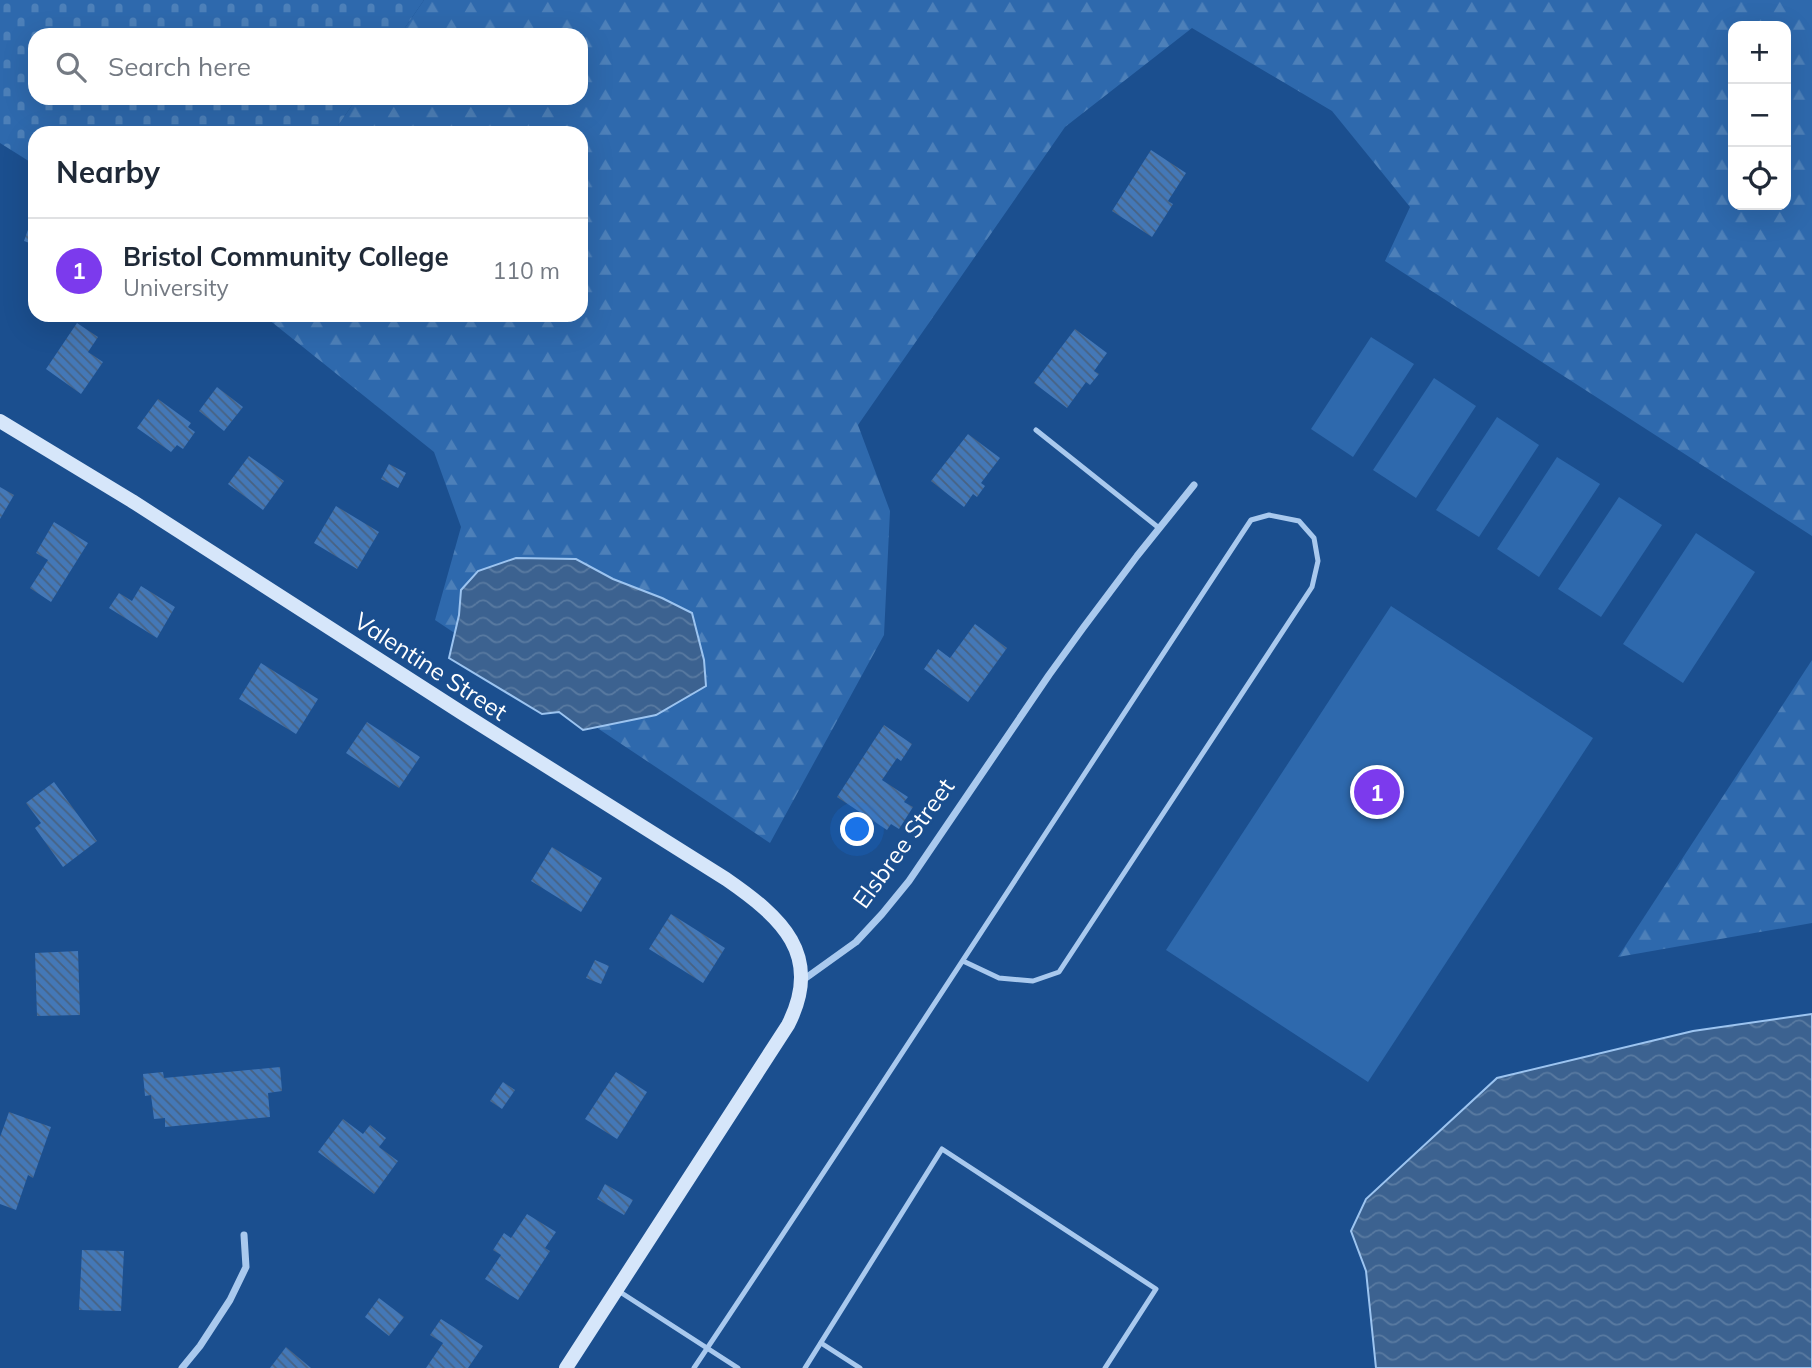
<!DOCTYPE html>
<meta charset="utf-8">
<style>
:root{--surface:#fff;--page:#f2f2f3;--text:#1f2937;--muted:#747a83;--line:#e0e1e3;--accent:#7c3aed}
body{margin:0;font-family:Mulish,sans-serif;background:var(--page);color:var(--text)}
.controls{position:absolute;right:21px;top:21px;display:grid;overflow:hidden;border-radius:14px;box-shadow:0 7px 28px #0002}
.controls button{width:63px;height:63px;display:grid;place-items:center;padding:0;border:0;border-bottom:2px solid var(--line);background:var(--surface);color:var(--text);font:35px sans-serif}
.you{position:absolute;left:858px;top:830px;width:24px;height:24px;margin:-18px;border:5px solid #fff;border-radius:50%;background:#1a73e8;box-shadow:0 0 0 10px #1a73e833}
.badge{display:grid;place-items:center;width:46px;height:46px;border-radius:50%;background:var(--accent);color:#fff;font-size:23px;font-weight:700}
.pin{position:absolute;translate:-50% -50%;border:4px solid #fff;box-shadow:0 2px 7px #0006}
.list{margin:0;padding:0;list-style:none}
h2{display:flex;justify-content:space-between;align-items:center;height:91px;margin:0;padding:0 28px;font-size:30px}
h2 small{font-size:23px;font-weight:400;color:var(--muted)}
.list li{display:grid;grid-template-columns:46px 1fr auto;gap:21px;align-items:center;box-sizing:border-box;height:105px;padding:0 28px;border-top:2px solid var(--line)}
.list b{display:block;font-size:26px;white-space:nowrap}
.list p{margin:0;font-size:23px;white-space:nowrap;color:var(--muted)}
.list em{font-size:23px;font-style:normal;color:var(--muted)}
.icon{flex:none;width:38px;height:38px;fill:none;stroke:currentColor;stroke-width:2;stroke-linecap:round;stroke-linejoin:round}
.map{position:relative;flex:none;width:1812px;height:1368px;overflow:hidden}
.search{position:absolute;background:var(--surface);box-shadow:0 7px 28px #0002;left:28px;top:28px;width:560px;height:77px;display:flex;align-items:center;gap:18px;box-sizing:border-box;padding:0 24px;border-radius:21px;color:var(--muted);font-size:26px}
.panel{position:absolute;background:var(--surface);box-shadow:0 7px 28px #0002;left:28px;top:126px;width:560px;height:196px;border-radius:21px}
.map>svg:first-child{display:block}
.forest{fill:url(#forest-firs);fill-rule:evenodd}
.cemetery{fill:url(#cemetery-stones)}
.garden{fill:#2e69ad}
.water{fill:url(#water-waves);stroke:#9cc4f0;stroke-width:2}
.building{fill:url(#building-back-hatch)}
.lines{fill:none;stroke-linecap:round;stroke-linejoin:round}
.lane{stroke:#a9c9ee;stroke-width:5}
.street{stroke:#a9c9ee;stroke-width:7}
.secondary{stroke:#d6e6fa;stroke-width:14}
.labels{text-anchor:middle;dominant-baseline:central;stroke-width:5;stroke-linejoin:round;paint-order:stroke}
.street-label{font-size:24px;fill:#fff;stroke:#1b4f8f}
</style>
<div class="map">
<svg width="1812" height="1368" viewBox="0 0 1812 1368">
<defs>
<pattern id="forest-firs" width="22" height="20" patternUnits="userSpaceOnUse" patternTransform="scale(1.75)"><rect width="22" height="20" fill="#2e69ad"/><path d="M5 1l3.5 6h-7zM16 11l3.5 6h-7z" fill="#4d80b9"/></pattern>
<pattern id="cemetery-stones" width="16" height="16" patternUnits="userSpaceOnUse" patternTransform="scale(1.75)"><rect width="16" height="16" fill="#2e69ad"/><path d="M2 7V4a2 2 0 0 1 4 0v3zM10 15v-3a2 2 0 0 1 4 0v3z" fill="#4d80b9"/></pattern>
<pattern id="water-waves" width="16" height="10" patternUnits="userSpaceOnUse" patternTransform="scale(1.75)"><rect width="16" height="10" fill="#3c6290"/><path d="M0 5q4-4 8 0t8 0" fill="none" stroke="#597aa1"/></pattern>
<pattern id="building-back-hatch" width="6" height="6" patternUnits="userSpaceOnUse" patternTransform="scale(1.75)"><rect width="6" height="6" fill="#4478b7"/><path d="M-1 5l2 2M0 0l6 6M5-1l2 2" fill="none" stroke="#486282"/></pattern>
</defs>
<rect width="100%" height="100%" fill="#1b4f8f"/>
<!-- forest -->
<g class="forest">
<path d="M424,0h1388v536l-427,-275 25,-54 -78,-96 -140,-83 -127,99 -207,298 32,86 -6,124 -114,208 -335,-223 26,-93 -27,-75 -171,-137h318v-182h-248l24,-35h224v-63h-181zM1733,26h53v179h-53z"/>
<path d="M1812,660v263l-194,34z"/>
</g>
<!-- cemetery -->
<path class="cemetery" d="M0,0h424l-24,35h-365v63h322l-24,35h-298v32l-35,-22z"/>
<!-- garden -->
<g class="garden">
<path d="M1371,337l43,27 -61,93 -42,-28z"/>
<path d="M1434,378l42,28 -60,92 -43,-28z"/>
<path d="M1497,417l42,28 -60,92 -43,-27z"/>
<path d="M1557,457l43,27 -61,93 -42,-28z"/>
<path d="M1619,497l43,28 -61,92 -43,-28z"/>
<path d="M1696,533l59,39 -72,111 -60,-39z"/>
<path d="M1391,606l202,132 -225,344 -202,-132z"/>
</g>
<!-- water -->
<g class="water">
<path d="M516,558l60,1 37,20 49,19 30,15 12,47 2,26 -50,29 -73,15 -24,-18 -17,2 -93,-56 10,-43 2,-25 17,-19z"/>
<path d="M1812,1014v354h-436l-10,-97 -15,-40 15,-32 131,-121 196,-47z"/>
</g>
<!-- building -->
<g class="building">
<path d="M1151,150l35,23 -18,28 5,3 -21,33 -40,-26z"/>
<path d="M29,227l6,2v16l-11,-4z"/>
<path d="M77,323l21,14 -10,15 15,10 -22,32 -35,-25z"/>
<path d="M1075,329l32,24 -13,18 5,3 -9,11 -4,-3 -19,26 -33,-25z"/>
<path d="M217,387l26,20 -19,24 -25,-20z"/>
<path d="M158,399l33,24 -3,4 7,5 -12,17 -6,-4 -6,7 -34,-24z"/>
<path d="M968,434l32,24 -19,25 4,3 -8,11 -4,-3 -9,13 -33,-26z"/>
<path d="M249,456l35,25 -21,29 -35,-26z"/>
<path d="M389,464l17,9 -8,15 -17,-9z"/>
<path d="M0,487l14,8 -14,24z"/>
<path d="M336,506l43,26 -22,37 -43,-26z"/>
<path d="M54,522l34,21 -37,59 -21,-14 18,-28 -12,-7z"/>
<path d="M141,586l34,21 -18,31 -48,-30 10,-15 13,8z"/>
<path d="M975,624l32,24 -39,54 -44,-33 14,-20 12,9z"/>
<path d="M261,663l57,36 -22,35 -57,-35z"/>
<path d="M367,722l53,35 -21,31 -53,-35z"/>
<path d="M884,725l28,19 -11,17 -4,-3 -15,22 26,17 -4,5 9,5 -14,22 -8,-5 -4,6 -50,-33z"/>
<path d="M54,782l43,59 -34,26 -28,-39 6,-5 -15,-20z"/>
<path d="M552,847l50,31 -21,34 -50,-31z"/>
<path d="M671,914l54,34 -22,35 -54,-34z"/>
<path d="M78,951l2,64 -43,1 -2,-63z"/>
<path d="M595,960l14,6 -8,18 -15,-6z"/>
<path d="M280,1067l2,24 -14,2 2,24 -105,10v-9l-11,1 -3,-24 -6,1 -2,-22 20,-2 1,6z"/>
<path d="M616,1072l31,20 -30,47 -32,-20z"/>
<path d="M503,1082l12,8 -13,19 -12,-8z"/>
<path d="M9,1112l42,15 -18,51 -5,-3 -12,35 -16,-6v-67z"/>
<path d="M343,1119l20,15 7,-9 16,13 -7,9 19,14 -24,33 -56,-42z"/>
<path d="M605,1184l28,16 -9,15 -27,-16z"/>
<path d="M527,1214l29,18 -11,16 5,3 -32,49 -33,-21 16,-24 -8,-5 11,-17 7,5z"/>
<path d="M82,1250l42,1 -3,60 -42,-1z"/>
<path d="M379,1298l25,19 -15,19 -24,-19z"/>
<path d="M441,1319l42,27 -15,22h-42l17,-25 -13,-8z"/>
<path d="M286,1347l25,21h-41z"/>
</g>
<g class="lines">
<!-- lane -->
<g class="lane">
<path d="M1036,430l123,98"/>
<path d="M617,1290l121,78"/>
<path d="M821,1343l39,25"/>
<path d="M694,1368c188,-281 371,-566 557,-848l18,-5 30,6 15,17 4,23 -6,26 -253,385 -26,9 -34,-3 -36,-17"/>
<path d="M805,1368l137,-219 214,140 -51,79"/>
</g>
<!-- street -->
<g class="street">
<path d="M803,980l53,-38 26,-28 27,-33 140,-206 34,-47 54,-72 57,-71"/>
<path d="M182,1368l18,-22 30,-46 16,-33 -2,-32"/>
</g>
<!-- secondary -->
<path class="secondary" d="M0,421l132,80 330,212 264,166c55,38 98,76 62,146l-222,343"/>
</g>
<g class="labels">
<!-- street labels -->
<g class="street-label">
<text transform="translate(431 666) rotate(33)">Valentine Street</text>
<text transform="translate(903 843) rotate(-54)">Elsbree Street</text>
</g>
</g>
</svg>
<div class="controls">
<button>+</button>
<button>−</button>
<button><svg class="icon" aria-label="locate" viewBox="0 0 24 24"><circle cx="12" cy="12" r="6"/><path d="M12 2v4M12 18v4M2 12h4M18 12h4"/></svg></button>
</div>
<div class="you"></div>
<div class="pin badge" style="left:1377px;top:792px">1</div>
<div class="search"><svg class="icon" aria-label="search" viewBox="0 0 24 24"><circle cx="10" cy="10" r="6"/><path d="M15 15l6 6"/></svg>Search here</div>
<section class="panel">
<h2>Nearby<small></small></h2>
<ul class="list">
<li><span class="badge">1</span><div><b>Bristol Community College</b><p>University</p></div><em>110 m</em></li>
</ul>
</section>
</div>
